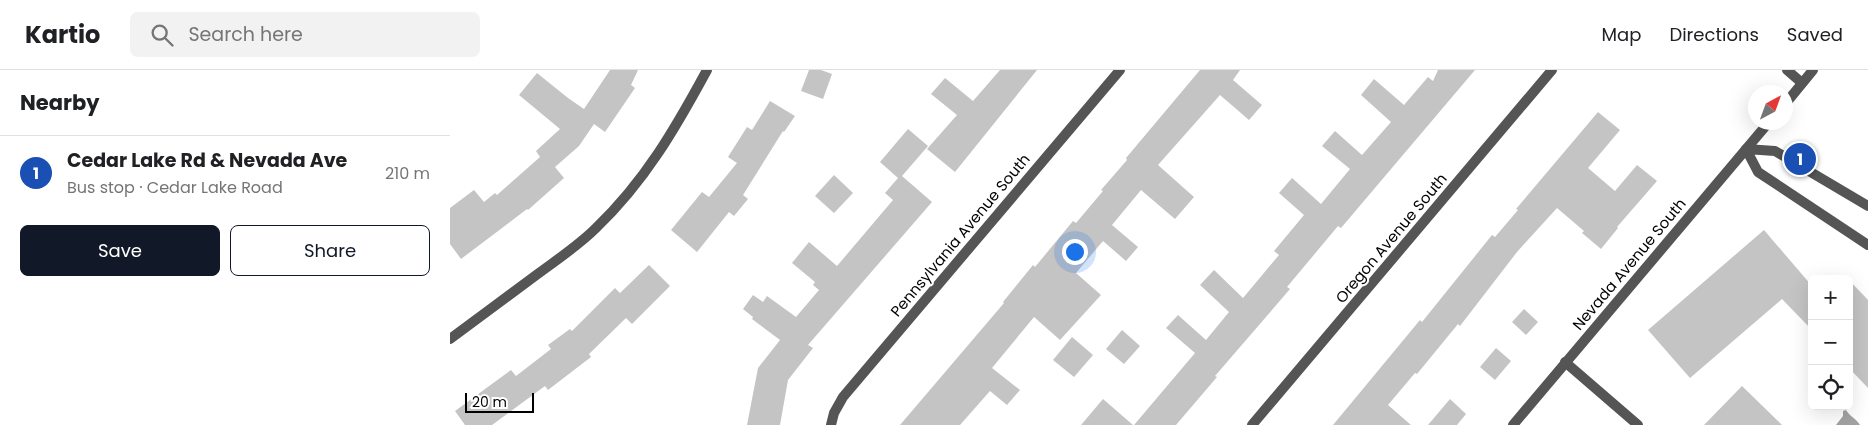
<!DOCTYPE html>
<meta charset="utf-8">
<style>
:root{--surface:#fff;--page:#f2f2f2;--text:#202124;--muted:#757577;--line:#e0e0e0;--accent:#111827}
body{margin:0;font-family:Poppins,sans-serif;background:var(--page);color:var(--text)}
.controls{position:absolute;right:15px;bottom:15px;display:grid;overflow:hidden;border-radius:8px;box-shadow:0 5px 20px #0002}
.controls button{width:45px;height:45px;display:grid;place-items:center;padding:0;border:0;border-bottom:1px solid var(--line);background:var(--surface);color:var(--text);font:25px sans-serif}
.compass{position:absolute;left:1298px;top:15px;width:45px;height:45px;border-radius:50%;background:var(--surface);box-shadow:0 5px 20px #0002;rotate:41deg}
.scale{position:absolute;left:15px;bottom:12px;width:69px;box-sizing:border-box;padding-left:5px;border:2px solid #000;border-top:0;font-size:14px;line-height:18px;white-space:nowrap;color:#000;-webkit-text-stroke:4px #fff;paint-order:stroke}
.you{position:absolute;left:624px;top:181px;width:18px;height:18px;margin:-12px;border:4px solid #fff;border-radius:50%;background:#1a73e8;box-shadow:0 0 0 8px #1a73e833}
.badge{display:grid;place-items:center;width:32px;height:32px;border-radius:50%;background:var(--accent);color:#fff;font-size:16px;font-weight:700}
.pin{position:absolute;translate:-50% -50%;border:2px solid #fff;box-shadow:0 1px 5px #0006}
.list{margin:0;padding:0;list-style:none}
h2{display:flex;justify-content:space-between;align-items:center;height:65px;margin:0;padding:0 20px;font-size:21px}
h2 small{font-size:16px;font-weight:400;color:var(--muted)}
.list li{display:grid;grid-template-columns:32px 1fr auto;gap:15px;align-items:center;box-sizing:border-box;height:75px;padding:0 20px;border-top:1px solid var(--line)}
.list b{display:block;font-size:19px;white-space:nowrap}
.list p{margin:0;font-size:16px;white-space:nowrap;color:var(--muted)}
.list em{font-size:16px;font-style:normal;color:var(--muted)}
.actions{display:flex;gap:10px;padding:15px 20px}
.actions a{flex:1;padding:11px 0;border:1px solid var(--accent);border-radius:8px;text-align:center;font-size:18px;color:var(--accent)}
.actions .main{background:var(--accent);color:#fff}
.icon{flex:none;width:28px;height:28px;fill:none;stroke:currentColor;stroke-width:2;stroke-linecap:round;stroke-linejoin:round}
.map{position:relative;flex:none;width:1418px;height:355px;overflow:hidden}
header{display:flex;align-items:center;gap:30px;box-sizing:border-box;height:70px;padding:0 25px;background:var(--surface);border-bottom:1px solid var(--line)}
header strong{font-size:24px}
nav{display:flex;gap:28px;margin-inline-start:auto;font-size:18px}
.search{width:350px;height:45px;background:var(--page);display:flex;align-items:center;gap:12px;box-sizing:border-box;padding:0 18px;border-radius:8px;color:var(--muted);font-size:19px}
main{display:flex}
aside{flex:1;background:var(--surface)}
.map>svg:first-child{display:block}
.water{fill:#a3a3a3}
.building{fill:#c4c4c4}
.lines{fill:none;stroke-linecap:round;stroke-linejoin:round}
.service{stroke:#555;stroke-width:10}
.minor{stroke:#555;stroke-width:10}
.tertiary{stroke:#555;stroke-width:10}
.labels{text-anchor:middle;dominant-baseline:central;stroke-width:4;stroke-linejoin:round;paint-order:stroke}
.street-label{font-size:15px;fill:#000;stroke:#fff}
</style>
<header>
<strong>Kartio</strong>
<div class="search"><svg class="icon" aria-label="search" viewBox="0 0 24 24"><circle cx="10" cy="10" r="6"/><path d="M15 15l6 6"/></svg>Search here</div>
<nav><a>Map</a><a>Directions</a><a>Saved</a></nav>
</header>
<main>
<aside>
<h2>Nearby<small></small></h2>
<ul class="list">
<li><span class="badge" style="background:#1a4fb4">1</span><div><b>Cedar Lake Rd &amp; Nevada Ave</b><p>Bus stop · Cedar Lake Road</p></div><em>210 m</em></li>
</ul>
<div class="actions"><a class="main">Save</a><a>Share</a></div>
</aside>
<div class="map">
<svg width="1418" height="355" viewBox="0 0 1418 355">
<rect width="100%" height="100%" fill="#fff"/>
<!-- water -->
<path class="water" d="M1396,340c4,7 10,8 14,15h-24l7,-9v-5z"/>
<!-- building -->
<g class="building">
<path d="M160,0h28l-7,15 4,3 -30,44 -11,-8 -15,22 -24,21 9,11 -36,32 -1,-1 -66,50 -11,-15v-36l24,-18 10,12 11,-9 2,2 43,-38 -4,-6 24,-22 -41,-34 18,-22 31,25 16,11z"/>
<path d="M359,0h12l11,4 -9,25 -22,-8z"/>
<path d="M550,0h37l-82,102 -28,-23 30,-34 -26,-21 14,-16 28,23z"/>
<path d="M750,0h40l-7,10 29,25 -13,15 -29,-25 -62,70 36,32 -19,22 -34,-29 -29,35 26,22 -12,14 -23,-20 -27,32 25,22 -41,45 -26,-23 -42,51 28,22 -13,15 -17,-14 -30,34h-60l104,-122 -1,-1 30,-37 2,2 38,-46 3,2 27,-32 -2,-1 26,-30 -1,-2z"/>
<path d="M988,0h37l-134,158 -3,-2 -51,61 3,2 -75,87 2,1 -41,48h-42l61,-72 -29,-25 12,-13 28,25 23,-28 -29,-27 14,-15 29,28 36,-43 -5,-4 30,-36 -25,-22 13,-15 29,26 29,-35 -28,-23 13,-15 27,24 29,-33 -30,-27 13,-16 30,26 24,-28 5,4z"/>
<path d="M320,31l25,15 -11,16 -1,-1 -40,64 5,4 -14,17 -5,-4 -32,40 -26,-22 31,-38 7,5 28,-34 -9,-6 19,-30 5,3z"/>
<path d="M1148,42l22,18 -32,38 27,23 22,-26 20,16 -40,46 1,1 -17,21 -19,-16 2,-2 -27,-23 -40,44 -57,74 -2,-2 -41,50 -2,-1 -27,32 23,20h-78l87,-105 2,2 70,-87 3,2 23,-27 -2,-1z"/>
<path d="M458,59l20,17 -26,30 30,26 -124,143 5,3 -25,32 -8,45h-33l11,-57 22,-28 -28,-21 1,-2 -10,-8 10,-14 10,7 4,-6 29,21 23,-27 -6,-5 2,-3 -23,-19 17,-21 28,24 56,-66 -8,-7 13,-15 -18,-16z"/>
<path d="M384,105l19,18 -19,20 -19,-17z"/>
<path d="M1314,160l48,56v44l-30,-31 -92,79 -42,-48z"/>
<path d="M199,195l21,21 -38,38 -6,-6 -37,36 2,3 -43,33 -3,-4 -53,39h-27l-10,-14 56,-41 5,6 35,-27 -3,-4 22,-16 2,2 43,-43 5,5z"/>
<path d="M1399,210l19,20v88l-19,-20z"/>
<path d="M1074,239l14,13 -12,13 -14,-13z"/>
<path d="M672,260l18,16 -16,18 -18,-15z"/>
<path d="M622,267l21,18 -19,22 -21,-17z"/>
<path d="M1046,278l15,13 -16,19 -15,-13z"/>
<path d="M1292,316l40,39h-78z"/>
<path d="M653,329l30,26h-52z"/>
<path d="M1000,329l16,15 -9,11h-29z"/>
</g>
<g class="lines">
<!-- service -->
<g class="service">
<path d="M1337,0l15,13"/>
<path d="M1115,292l73,63"/>
</g>
<!-- minor -->
<g class="minor">
<path d="M1336,33l27,-33"/>
<path d="M0,269c30,-22 59,-44 89,-66 19,-14 40,-28 57,-45 49,-47 79,-99 111,-158"/>
<path d="M381,355l3,-12 9,-16 277,-327"/>
<path d="M802,355l300,-355"/>
<path d="M1063,355l256,-303"/>
</g>
<!-- tertiary -->
<path class="tertiary" d="M1418,136l-93,-55 -29,-2 12,23 110,73"/>
</g>
<g class="labels">
<!-- street labels -->
<g class="street-label">
<text transform="translate(510 165) rotate(-50)">Pennsylvania Avenue South</text>
<text transform="translate(941 168) rotate(-50)">Oregon Avenue South</text>
<text transform="translate(1179 194) rotate(-50)">Nevada Avenue South</text>
</g>
</g>
</svg>
<div class="controls">
<button>+</button>
<button>−</button>
<button><svg class="icon" aria-label="locate" viewBox="0 0 24 24"><circle cx="12" cy="12" r="6"/><path d="M12 2v4M12 18v4M2 12h4M18 12h4"/></svg></button>
</div>
<svg class="compass" viewBox="-18 -18 36 36"><path d="M0-13l5 13h-10z" fill="#e53935"/><path d="M0 13l5-13h-10z" fill="#757577"/></svg>
<div class="scale">20 m</div>
<div class="you"></div>
<div class="pin badge" style="left:1350px;top:89px;background:#1a4fb4">1</div>
</div>
</main>
